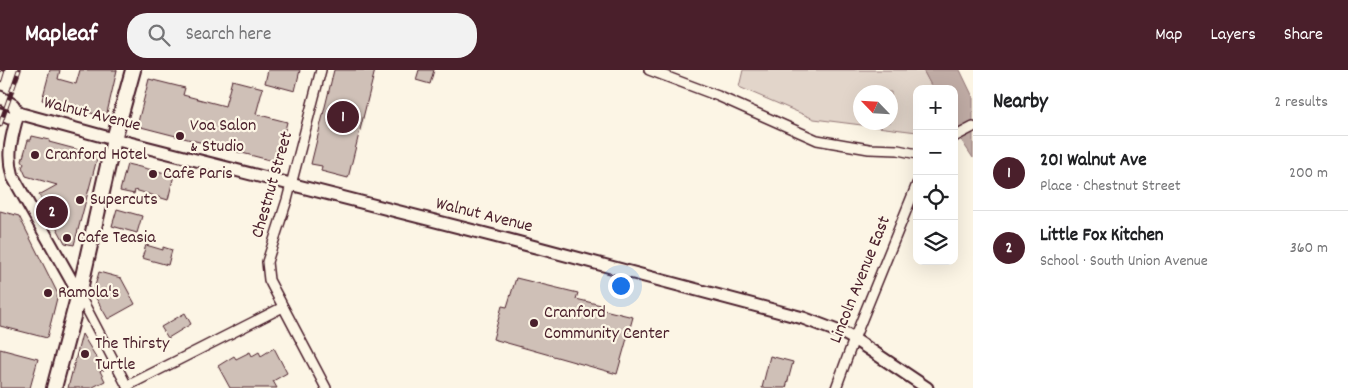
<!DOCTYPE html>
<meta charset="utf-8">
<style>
:root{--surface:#fff;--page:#f2f2f2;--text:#202124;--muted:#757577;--line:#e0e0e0;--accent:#4a1f2b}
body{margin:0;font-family:Dekko,sans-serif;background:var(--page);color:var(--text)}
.controls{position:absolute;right:15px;top:15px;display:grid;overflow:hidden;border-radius:10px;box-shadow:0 5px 20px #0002}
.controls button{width:45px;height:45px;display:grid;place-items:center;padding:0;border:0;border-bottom:1px solid var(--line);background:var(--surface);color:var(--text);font:25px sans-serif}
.compass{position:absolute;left:853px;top:15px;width:45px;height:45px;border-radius:50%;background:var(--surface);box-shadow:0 5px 20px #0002;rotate:295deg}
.you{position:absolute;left:620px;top:215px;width:18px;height:18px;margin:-12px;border:4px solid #fff;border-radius:50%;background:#1a73e8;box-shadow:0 0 0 8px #1a73e833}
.badge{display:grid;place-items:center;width:32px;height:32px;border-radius:50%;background:var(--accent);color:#fff;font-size:16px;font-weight:700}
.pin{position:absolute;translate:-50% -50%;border:2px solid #fff;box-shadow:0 1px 5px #0006}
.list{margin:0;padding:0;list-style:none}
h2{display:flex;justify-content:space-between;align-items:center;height:65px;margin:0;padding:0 20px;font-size:21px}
h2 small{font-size:16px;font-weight:400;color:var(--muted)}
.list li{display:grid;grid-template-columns:32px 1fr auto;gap:15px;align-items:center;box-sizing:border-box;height:75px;padding:0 20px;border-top:1px solid var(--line)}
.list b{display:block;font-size:19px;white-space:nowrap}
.list p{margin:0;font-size:16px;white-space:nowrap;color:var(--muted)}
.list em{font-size:16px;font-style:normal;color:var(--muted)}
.icon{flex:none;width:28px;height:28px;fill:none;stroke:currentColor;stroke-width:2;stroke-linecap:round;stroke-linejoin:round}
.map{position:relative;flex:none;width:973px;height:318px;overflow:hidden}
header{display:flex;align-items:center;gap:30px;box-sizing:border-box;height:70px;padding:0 25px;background:var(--accent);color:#fff}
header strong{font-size:24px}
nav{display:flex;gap:28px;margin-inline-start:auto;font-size:18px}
.search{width:350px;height:45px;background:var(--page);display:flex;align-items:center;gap:12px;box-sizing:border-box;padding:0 18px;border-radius:20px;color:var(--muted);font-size:19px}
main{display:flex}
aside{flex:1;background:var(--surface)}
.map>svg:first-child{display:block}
.green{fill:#e2d5ca;stroke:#967a7a;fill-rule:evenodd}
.water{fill:#c0aca5;stroke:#917474}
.building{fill:#cfc0b7;stroke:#4a1f2b}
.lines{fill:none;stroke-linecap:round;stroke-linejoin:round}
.minor-casing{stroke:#4a1f2b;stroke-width:12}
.tertiary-casing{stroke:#4a1f2b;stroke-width:15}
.secondary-casing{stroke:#4a1f2b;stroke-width:18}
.minor{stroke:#fcf5e5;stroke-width:9}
.tertiary{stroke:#fcf5e5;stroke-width:11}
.secondary{stroke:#fcf5e5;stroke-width:14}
.rail-casing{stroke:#4a1f2b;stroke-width:5}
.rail{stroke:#fcf5e5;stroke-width:3;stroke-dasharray:9;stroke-linecap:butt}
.poi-dot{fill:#4a1f2b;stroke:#fcf5e5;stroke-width:2}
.labels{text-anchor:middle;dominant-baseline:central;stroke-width:4.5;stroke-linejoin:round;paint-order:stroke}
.street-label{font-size:18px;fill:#4a1f2b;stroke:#fcf5e5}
.poi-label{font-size:18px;fill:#4a1f2b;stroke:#fcf5e5;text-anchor:start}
</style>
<header>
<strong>Mapleaf</strong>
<div class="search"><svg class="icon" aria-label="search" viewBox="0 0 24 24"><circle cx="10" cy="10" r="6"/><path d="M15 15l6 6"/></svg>Search here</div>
<nav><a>Map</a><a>Layers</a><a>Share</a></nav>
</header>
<main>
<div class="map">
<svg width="973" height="318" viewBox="0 0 973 318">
<rect width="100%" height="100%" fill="#fcf5e5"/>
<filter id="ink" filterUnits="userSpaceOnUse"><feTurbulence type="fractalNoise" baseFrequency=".02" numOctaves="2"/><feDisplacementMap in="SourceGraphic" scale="10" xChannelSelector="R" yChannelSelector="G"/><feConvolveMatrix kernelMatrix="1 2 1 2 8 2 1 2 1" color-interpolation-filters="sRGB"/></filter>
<g filter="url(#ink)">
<!-- green -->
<path class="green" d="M743,0h180l10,19h-16v43l-103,-13 -75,-32zM861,22h30v30h-30z"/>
<!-- water -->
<path class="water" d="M923,0h37l13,27v61l-19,-29v-40h-21z"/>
<!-- building -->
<g class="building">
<path d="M50,0h10l-2,9 18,5 4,-14h37l-11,47 -64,-17z"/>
<path d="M268,0h32l-5,21 -30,-8z"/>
<path d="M334,0h41l-27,108 -27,-7 1,-5 -11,-2z"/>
<path d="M419,0h15l-4,14 -14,-4z"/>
<path d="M149,9l36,9 -2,7 42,11 7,-26 31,8 -7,26 31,8 -10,40 -140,-36z"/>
<path d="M32,66l18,4 -1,2 49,13 -24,90 -9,-2 -26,-48 18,-10 -31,-9 -4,-9 2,-3 -2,-3 6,-21h3z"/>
<path d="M127,94l47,11 -6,25 -33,-10 -1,4 -14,-3z"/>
<path d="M117,139l25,7 -5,17 -25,-7z"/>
<path d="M0,141l19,5 39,78 -11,44 -47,-12z"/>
<path d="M146,175l17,5v-3l9,3 -4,15 -26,-7z"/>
<path d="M99,202l22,6 14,26 -27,15 -15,-26z"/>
<path d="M516,208l62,15 -2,6 25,6 -1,4 33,8 -16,57 -124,-35 9,-33 5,1z"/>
<path d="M185,243l6,11 -23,14 -7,-11z"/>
<path d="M82,264l22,36 -4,1 5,10 -14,7h-23z"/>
<path d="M274,278l13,25 -14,8 4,7h-47l-12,-22 16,-10 2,3 14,-7 2,4 7,-4 2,4z"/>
<path d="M0,279l38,10 -8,29h-30z"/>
<path d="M770,286l23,6 -7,26h-24z"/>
</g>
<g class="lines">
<defs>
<g id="minor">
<path d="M321,0l-34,130 -20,62 2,18 57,108"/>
<path d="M649,0l69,26 99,44 52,9 29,1 19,4"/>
<path d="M954,67l19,-10"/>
<path d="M79,224l49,94"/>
<path d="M127,316l156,-79"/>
<path d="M836,318l18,-49 63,-155"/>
</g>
<g id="tertiary">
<path d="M0,27l13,8 5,8"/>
<path d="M18,43l84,23 392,100 309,82 42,16 9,5 73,49"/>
<path d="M18,43c-6,24 -12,40 -5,64l66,117"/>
<path d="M0,44l9,4 9,-5"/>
</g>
<path id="secondary" d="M54,318l25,-94 35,-155 19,-69"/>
</defs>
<!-- minor casing -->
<use href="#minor" class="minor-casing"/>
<!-- tertiary casing -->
<use href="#tertiary" class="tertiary-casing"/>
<!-- secondary casing -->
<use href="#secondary" class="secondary-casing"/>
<!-- minor -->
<use href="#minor" class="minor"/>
<!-- tertiary -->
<use href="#tertiary" class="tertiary"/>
<!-- secondary -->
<use href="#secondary" class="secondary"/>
<defs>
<g id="rail">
<path d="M0,10l3,-10"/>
<path d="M0,55l19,-55"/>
</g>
</defs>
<!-- rail casing -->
<use href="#rail" class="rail-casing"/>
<!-- rail -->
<use href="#rail" class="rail"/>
</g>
</g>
<!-- markers -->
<g class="poi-dot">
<circle cx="180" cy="66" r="5"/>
<circle cx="35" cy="85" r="5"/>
<circle cx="153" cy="104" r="5"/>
<circle cx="80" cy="130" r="5"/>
<circle cx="67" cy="168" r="5"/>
<circle cx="48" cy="223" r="5"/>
<circle cx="534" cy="253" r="5"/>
<circle cx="85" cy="284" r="5"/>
</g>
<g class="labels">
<!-- street labels -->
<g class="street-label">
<text transform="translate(92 45) rotate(14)">Walnut Avenue</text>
<text transform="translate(273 115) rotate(-74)">Chestnut Street</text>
<text transform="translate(484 146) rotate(14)">Walnut Avenue</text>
<text transform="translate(861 210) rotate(-68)">Lincoln Avenue East</text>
</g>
<!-- poi labels -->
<g class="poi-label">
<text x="190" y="56">Voa Salon<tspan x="190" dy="21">&amp; Studio</tspan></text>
<text x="45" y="85">Cranford Hotel</text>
<text x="163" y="104">Cafe Paris</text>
<text x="90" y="130">Supercuts</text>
<text x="77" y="168">Cafe Teasia</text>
<text x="58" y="223">Ramola's</text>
<text x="544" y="243">Cranford<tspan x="544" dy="21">Community Center</tspan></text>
<text x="95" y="274">The Thirsty<tspan x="95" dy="21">Turtle</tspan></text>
</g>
</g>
</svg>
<div class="controls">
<button>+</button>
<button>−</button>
<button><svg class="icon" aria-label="locate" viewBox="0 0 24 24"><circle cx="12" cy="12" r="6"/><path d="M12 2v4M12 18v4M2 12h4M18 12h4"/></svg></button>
<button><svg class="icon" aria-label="layers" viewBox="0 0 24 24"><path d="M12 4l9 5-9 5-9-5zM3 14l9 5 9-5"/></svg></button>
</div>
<svg class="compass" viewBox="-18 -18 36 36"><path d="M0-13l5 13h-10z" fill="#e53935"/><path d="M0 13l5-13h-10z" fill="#757577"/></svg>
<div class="you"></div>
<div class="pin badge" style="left:343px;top:47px">1</div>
<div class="pin badge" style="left:52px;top:142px">2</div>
</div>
<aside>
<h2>Nearby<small>2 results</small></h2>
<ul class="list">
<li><span class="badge">1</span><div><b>201 Walnut Ave</b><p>Place · Chestnut Street</p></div><em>200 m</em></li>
<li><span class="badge">2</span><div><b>Little Fox Kitchen</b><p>School · South Union Avenue</p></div><em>360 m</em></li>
</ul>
</aside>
</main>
